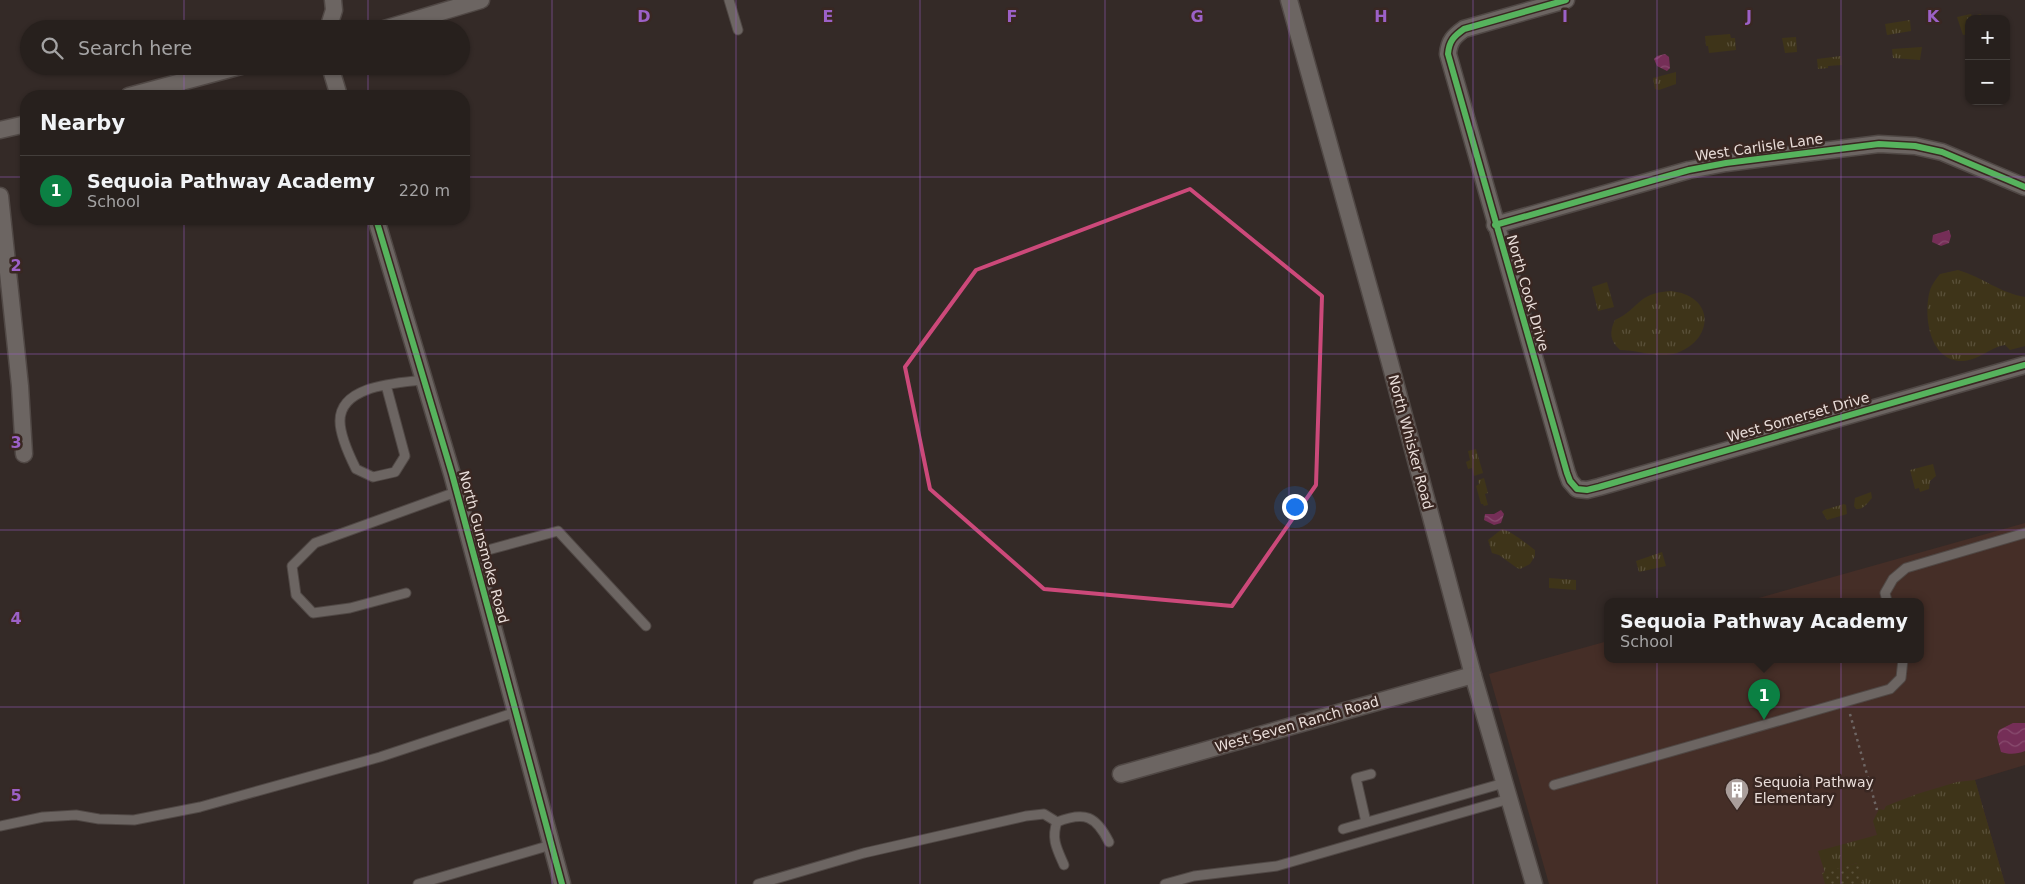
<!DOCTYPE html>
<meta charset="utf-8">
<style>
:root{--surface:#27201d;--page:#2f2826;--text:#f1f3f6;--muted:#a4a3a4;--line:#433e3b;--accent:#0b8043}
body{margin:0;font-family:"DejaVu Sans",sans-serif;background:var(--page);color:var(--text)}
.controls{position:absolute;right:15px;top:15px;display:grid;overflow:hidden;border-radius:10px;box-shadow:0 1px 4px #0004}
.controls button{width:45px;height:45px;display:grid;place-items:center;padding:0;border:0;border-bottom:1px solid var(--line);background:var(--surface);color:var(--text);font:25px sans-serif}
.you{position:absolute;left:1294px;top:506px;width:18px;height:18px;margin:-12px;border:4px solid #fff;border-radius:50%;background:#1a73e8;box-shadow:0 0 0 8px #1a73e833}
.badge{display:grid;place-items:center;width:32px;height:32px;border-radius:50%;background:var(--accent);color:#fff;font-size:16px;font-weight:700}
.pin{position:absolute;translate:-50% -41px;filter:drop-shadow(0 1px 2px #0008)}
.pin::after{content:'';position:absolute;top:26px;width:18px;height:15px;background:inherit;clip-path:polygon(0 0,100% 0,50% 100%)}
.popup{position:absolute;left:1604px;top:598px;width:320px;height:65px;box-sizing:border-box;display:grid;place-content:center;border-radius:10px;background:var(--surface);filter:drop-shadow(0 1px 4px #0005);font-size:16px;white-space:nowrap;color:var(--muted)}
.popup b{font-size:19px;color:var(--text)}
.popup::after{content:'';position:absolute;left:50%;top:100%;margin-left:-10px;border:10px solid transparent;border-top-color:var(--surface)}
.list{margin:0;padding:0;list-style:none}
h2{display:flex;justify-content:space-between;align-items:center;height:65px;margin:0;padding:0 20px;font-size:21px}
h2 small{font-size:16px;font-weight:400;color:var(--muted)}
.list li{display:grid;grid-template-columns:32px 1fr auto;gap:15px;align-items:center;box-sizing:border-box;height:70px;padding:0 20px;border-top:1px solid var(--line)}
.list b{display:block;font-size:19px;white-space:nowrap}
.list p{margin:0;font-size:16px;white-space:nowrap;color:var(--muted)}
.list em{font-size:16px;font-style:normal;color:var(--muted)}
.icon{flex:none;width:28px;height:28px;fill:none;stroke:currentColor;stroke-width:2;stroke-linecap:round;stroke-linejoin:round}
.map{position:relative;flex:none;width:2025px;height:884px;overflow:hidden}
.search{position:absolute;background:var(--surface);box-shadow:0 1px 4px #0004;left:20px;top:20px;width:450px;height:55px;display:flex;align-items:center;gap:12px;box-sizing:border-box;padding:0 18px;border-radius:28px;color:var(--muted);font-size:19px}
.panel{position:absolute;background:var(--surface);box-shadow:0 1px 4px #0004;left:20px;top:90px;width:450px;height:135px;border-radius:20px}
.map>svg:first-child{display:block}
.built{fill:#452e27}
.grass{fill:url(#grass-tufts)}
.park{fill:url(#park-dots)}
.water{fill:url(#water-waves)}
.lines{fill:none;stroke-linecap:round;stroke-linejoin:round}
.lane-casing{stroke:#504845;stroke-width:11}
.street-casing{stroke:#504845;stroke-width:19}
.path{stroke:#6e6664;stroke-width:2.5;stroke-dasharray:2.5 4;stroke-linecap:butt}
.lane{stroke:#6c6562;stroke-width:9}
.street{stroke:#6c6562;stroke-width:16}
.cycleway-casing{stroke:#392722;stroke-width:9}
.cycleway{stroke:#56b35d;stroke-width:6}
.marked{fill:none;stroke:#cc497a;stroke-width:4;stroke-linejoin:round}
.grid{fill:none;stroke:#9c61c7;stroke-width:1;stroke-opacity:0.55}
.labels{text-anchor:middle;dominant-baseline:central;stroke-width:5;stroke-linejoin:round;paint-order:stroke}
.street-label{font-size:14px;fill:#e9ddd9;stroke:#392722}
.poi-label{font-size:14px;fill:#e9ddd9;stroke:#392722;text-anchor:start}
.grid-label{font-size:16px;text-anchor:middle;font-weight:bold;fill:#9c61c7;stroke:#392722;stroke-width:5;stroke-linejoin:round;paint-order:stroke}
</style>
<div class="map">
<svg width="2025" height="884" viewBox="0 0 2025 884">
<defs>
<pattern id="grass-tufts" width="24" height="20" patternUnits="userSpaceOnUse" patternTransform="scale(1.25)"><rect width="24" height="20" fill="#3e3419"/><path d="M3 7l-1-3M5 7V3M7 7l1-3M15 17l-1-3M17 17v-4M19 17l1-3" fill="none" stroke="#5a513a"/></pattern>
<pattern id="park-dots" width="8" height="8" patternUnits="userSpaceOnUse" patternTransform="scale(1.25)"><rect width="8" height="8" fill="#3e3419"/><path d="M2 2h.1M6 6h.1" fill="none" stroke="#5a513a" stroke-width="1.8" stroke-linecap="round"/></pattern>
<pattern id="water-waves" width="16" height="10" patternUnits="userSpaceOnUse" patternTransform="scale(1.25)"><rect width="16" height="10" fill="#752e57"/><path d="M0 5q4-4 8 0t8 0" fill="none" stroke="#894c6f"/></pattern>
</defs>
<rect width="100%" height="100%" fill="#342a27"/>
<!-- built -->
<path class="built" d="M2025,523v242l-50,15 30,104h-456l-60,-210 119,-33v18h312v-58h-172z"/>
<!-- grass -->
<g class="grass">
<path d="M1971,14l1,2 9,-2 1,5h-13v15l-6,1 -6,-18z"/>
<path d="M1910,20l1,11 -24,4 -2,-11z"/>
<path d="M1730,34l1,4h4l1,12 -27,3 -1,-7h-2l-1,-10z"/>
<path d="M1796,37l1,15 -12,1 -3,-15z"/>
<path d="M1922,47l-2,13 -27,-2 -1,-9z"/>
<path d="M1841,56l1,9 -14,1v2l-10,1 -1,-10z"/>
<path d="M1676,72v12l-17,6 -4,-1 -2,-11z"/>
<path d="M1958,270c24,7 42,23 67,27v49l-15,4 -5,-5c-15,2 -25,15 -42,16 -34,1 -40,-46 -33,-71 2,-6 6,-11 10,-16z"/>
<path d="M1607,282l7,25 -16,4 -6,-24z"/>
<path d="M1670,291c45,4 45,48 7,62 -19,6 -38,-3 -57,-3 -10,-9 -11,-18 -5,-30 26,-12 20,-26 55,-29z"/>
<path d="M1476,449l7,24 -9,3 -2,-8 -4,1 -2,-7 4,-2 -2,-9z"/>
<path d="M1933,464l3,12 -6,5 -1,8 -9,3 -1,-4 -4,1 -5,-19z"/>
<path d="M1484,478l4,15 -3,1 3,11 -4,1 -1,-2h-2l-5,-18 3,-2 -1,-4z"/>
<path d="M1871,492l1,6c-4,4 -8,12 -16,11l-2,-3 1,-8z"/>
<path d="M1844,504l2,1 1,9 -20,6 -5,-8 2,-2z"/>
<path d="M1502,529c9,2 25,15 33,21v6l-5,8 -10,5 -3,-1 -18,-13 -7,-2 -4,-13z"/>
<path d="M1662,552l4,14 -27,6 -3,-11z"/>
<path d="M1549,578l27,2v10l-27,-2z"/>
<path d="M1975,780l30,104h-142l-6,-21 -32,10 -7,-22 59,-16 -4,-14 6,-12 5,1 2,-4 31,-12 40,-12z"/>
</g>
<!-- park -->
<path class="park" d="M1858,863l5,21h-38l-3,-11z"/>
<!-- water -->
<g class="water">
<path d="M1665,54l4,3 1,11 -3,3 -10,-5 -3,-7 3,-3z"/>
<path d="M1949,230l2,6 -2,7 -8,3 -9,-4 1,-7z"/>
<path d="M1501,510l3,4 -3,9 -7,2 -10,-5 1,-6h9z"/>
<path d="M2013,723h12v28c-8,3 -15,4 -24,1l-4,-15 2,-7z"/>
</g>
<g class="lines">
<defs>
<g id="lane">
<path d="M729,0l9,30"/>
<path d="M386,385l19,71 -10,16 -22,5 -17,-8c-6,-12 -16,-33 -16,-48 0,-36 58,-38 83,-41"/>
<path d="M473,554l85,-23 88,95"/>
<path d="M406,593l-56,15 -37,5 -17,-18 -4,-29 23,-23 141,-51"/>
<path d="M1887,601l-2,-8 8,-14 13,-11 119,-35"/>
<path d="M1554,785l336,-96 11,-11 2,-19"/>
<path d="M1366,822l-10,-44 15,-4"/>
<path d="M0,826l43,-9 33,-2 23,4 35,1 66,-13 180,-50 136,-45"/>
<path d="M1343,829l161,-46"/>
<path d="M1064,865c-7,-16 -13,-26 -7,-43 28,-11 39,-6 52,20"/>
<path d="M418,884l133,-39"/>
<path d="M758,884l106,-31 162,-37 18,-2 13,8"/>
<path d="M1165,884l29,-8 83,-10 232,-67"/>
</g>
<g id="street">
<path d="M1289,0l101,363 83,312 61,209"/>
<path d="M1566,0l-102,29c-10,7 -15,12 -16,25l119,419 3,8 7,8 10,1 12,-3 426,-122"/>
<path d="M328,29l6,-19 -1,-10"/>
<path d="M384,29l97,-29"/>
<path d="M330,66l9,30"/>
<path d="M129,96l112,-30"/>
<path d="M0,130l26,-6"/>
<path d="M0,196l20,190 4,68"/>
<path d="M376,219l76,255 110,410"/>
<path d="M1495,225l194,-55 37,-7 153,-19 36,2 27,6 83,35"/>
<path d="M1121,774l352,-99"/>
</g>
</defs>
<!-- lane casing -->
<use href="#lane" class="lane-casing"/>
<!-- street casing -->
<use href="#street" class="street-casing"/>
<!-- path -->
<path class="path" d="M1850,714l27,96"/>
<!-- lane -->
<use href="#lane" class="lane"/>
<!-- street -->
<use href="#street" class="street"/>
<defs>
<g id="cycleway">
<path d="M1566,0l-102,29c-10,7 -15,12 -16,25l119,419 3,8 7,8 10,1 12,-3 426,-122"/>
<path d="M376,219l76,255 110,410"/>
<path d="M1495,225l194,-55 37,-7 153,-19 36,2 27,6 83,35"/>
</g>
</defs>
<!-- cycleway casing -->
<use href="#cycleway" class="cycleway-casing"/>
<!-- cycleway -->
<use href="#cycleway" class="cycleway"/>
</g>
<!-- marked area -->
<path class="marked" d="M1190,189l132,107 -6,189 -84,121 -188,-17 -114,-100 -25,-122 71,-97z"/>
<!-- grid -->
<path class="grid" d="M184,0v29M368,0v29M552,0v884M736,0v884M920,0v884M1105,0v884M1289,0v884M1473,0v884M1657,0v884M1841,0v884M184,66v30M368,66v30M0,177h26M464,177h1561M184,219v665M368,219v665M0,354h2025M0,530h2025M0,707h2025"/>
<!-- icons -->
<defs>
<symbol id="building-pin" viewBox="-11 -11 22 30"><path d="M0 17L-7.5 6A9.5 9.5 0 1 1 7.5 6Z" fill="#aa9e9b" stroke="#392722"/><path d="M-4-6H4V6H1V3H-1V6H-4ZM-2.5-4.3h1.7v1.8h-1.7ZM.8-4.3h1.7v1.8H.8ZM-2.5-1h1.7V.8h-1.7ZM.8-1h1.7V.8H.8Z" fill="#fff"/></symbol>
</defs>
<g fill-rule="evenodd">
<use href="#building-pin" x="1723" y="776" width="28" height="38"/>
</g>
<g class="labels">
<!-- street labels -->
<g class="street-label">
<text transform="translate(1759 147) rotate(-8)">West Carlisle Lane</text>
<text transform="translate(1528 293) rotate(74)">North Cook Drive</text>
<text transform="translate(1798 417) rotate(-16)">West Somerset Drive</text>
<text transform="translate(1411 442) rotate(75)">North Whisker Road</text>
<text transform="translate(484 547) rotate(75)">North Gunsmoke Road</text>
<text transform="translate(1297 724) rotate(-16)">West Seven Ranch Road</text>
</g>
<!-- poi labels -->
<g class="poi-label">
<text x="1754" y="782">Sequoia Pathway<tspan x="1754" dy="16">Elementary</tspan></text>
</g>
</g>
<g class="grid-label">
<text x="644" y="22">D</text>
<text x="828" y="22">E</text>
<text x="1012" y="22">F</text>
<text x="1197" y="22">G</text>
<text x="1381" y="22">H</text>
<text x="1565" y="22">I</text>
<text x="1749" y="22">J</text>
<text x="1933" y="22">K</text>
<text x="16" y="271">2</text>
<text x="16" y="448">3</text>
<text x="16" y="624">4</text>
<text x="16" y="801">5</text>
</g>
</svg>
<div class="controls">
<button>+</button>
<button>−</button>
</div>
<div class="you"></div>
<div class="pin badge" style="left:1764px;top:720px">1</div>
<div class="popup"><b>Sequoia Pathway Academy</b>School</div>
<div class="search"><svg class="icon" aria-label="search" viewBox="0 0 24 24"><circle cx="10" cy="10" r="6"/><path d="M15 15l6 6"/></svg>Search here</div>
<section class="panel">
<h2>Nearby<small></small></h2>
<ul class="list">
<li><span class="badge">1</span><div><b>Sequoia Pathway Academy</b><p>School</p></div><em>220 m</em></li>
</ul>
</section>
</div>
